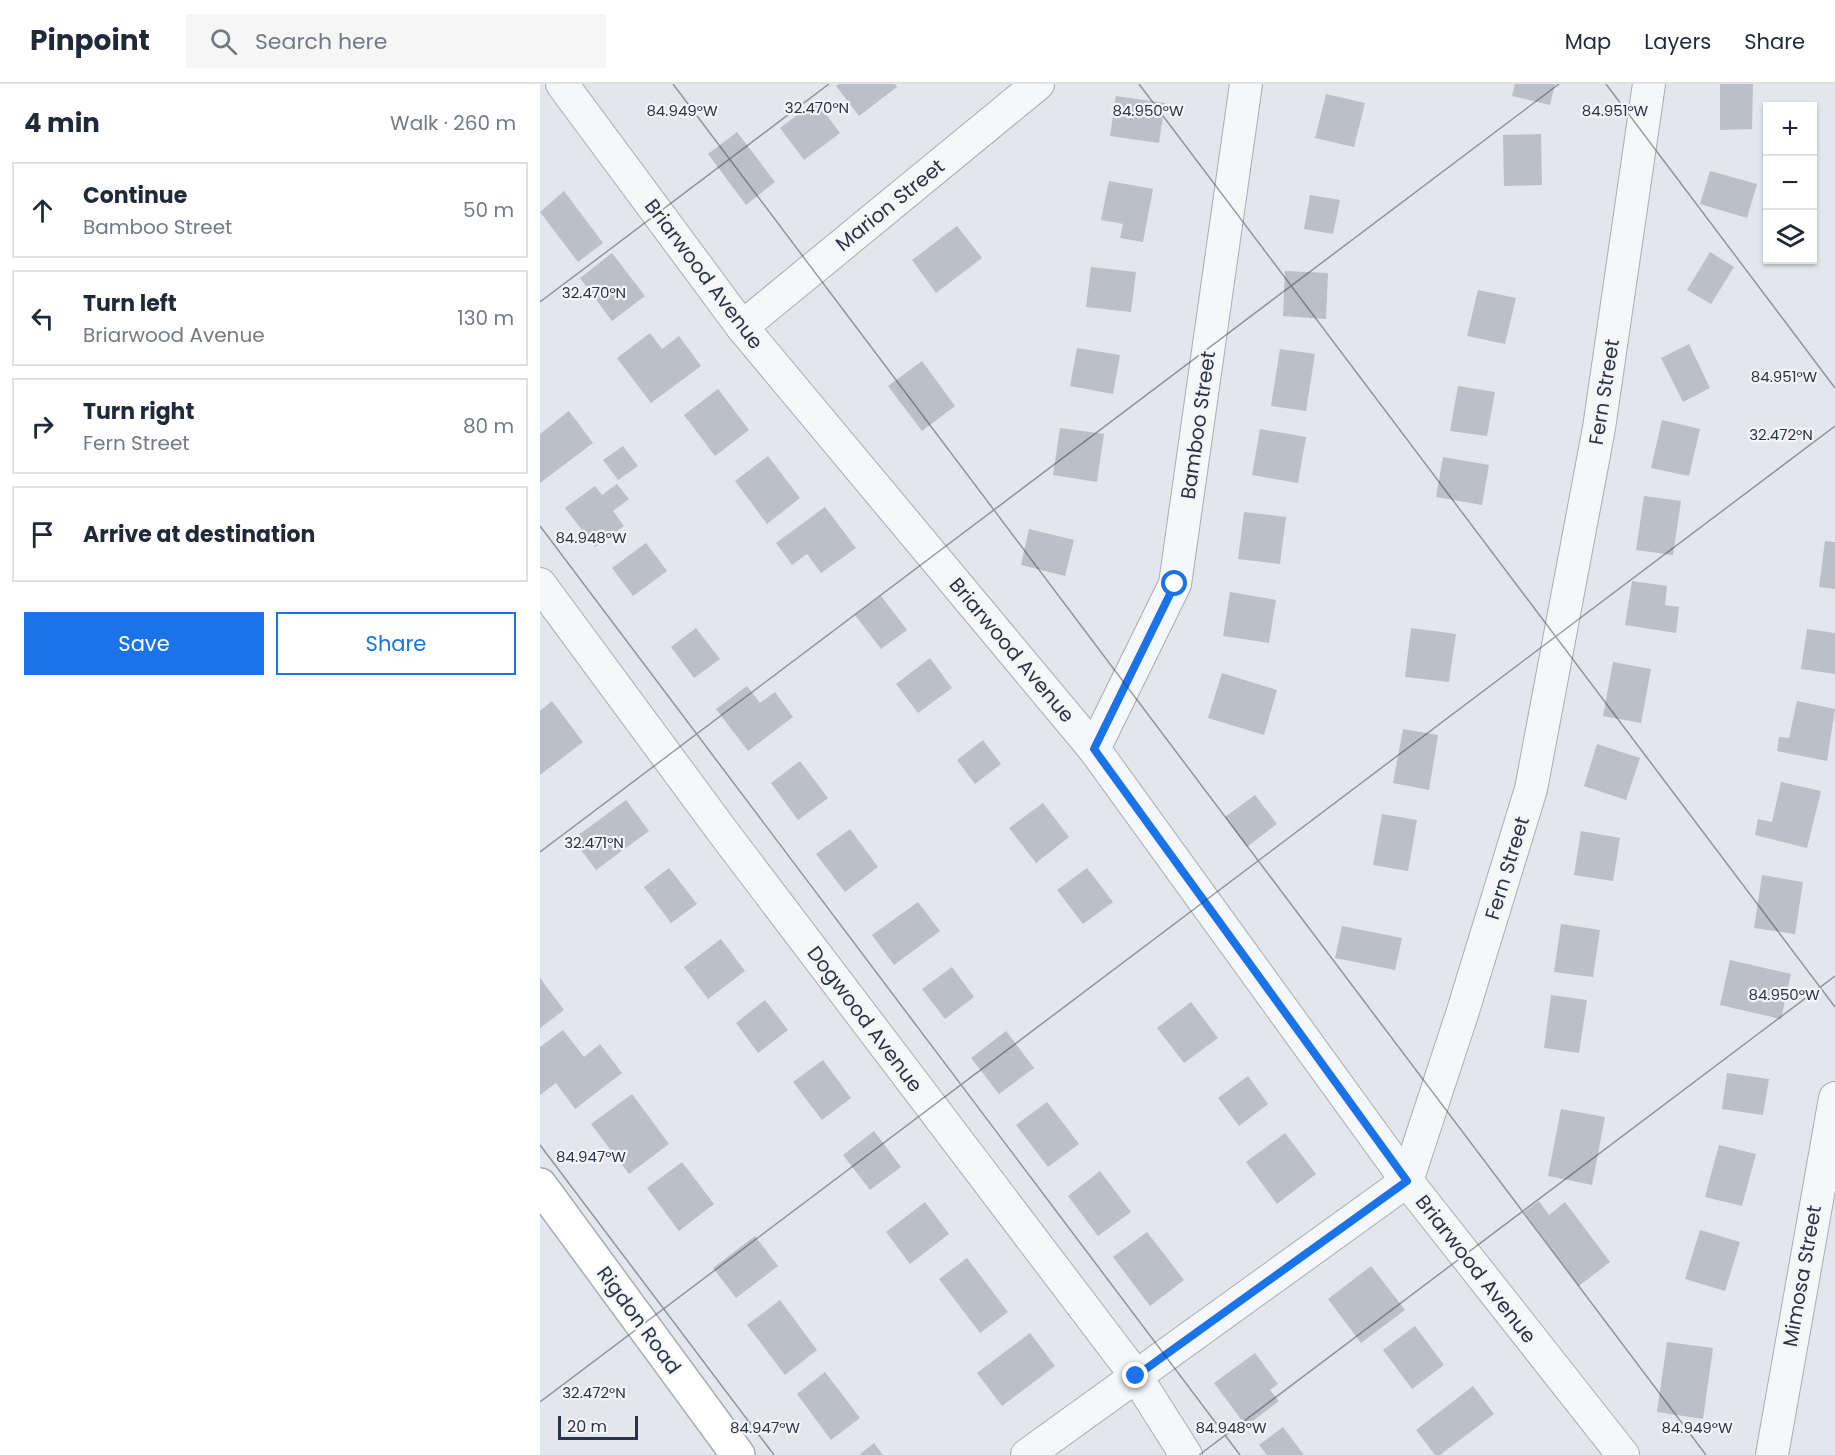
<!DOCTYPE html>
<meta charset="utf-8">
<style>
:root{--surface:#fff;--page:#f6f6f7;--text:#1f2937;--muted:#747a83;--line:#e0e1e3;--accent:#1a73e8}
body{margin:0;font-family:Poppins,sans-serif;background:var(--page);color:var(--text)}
.controls{position:absolute;right:18px;top:18px;display:grid;overflow:hidden;border-radius:0px;box-shadow:0 2px 4px #0004}
.controls button{width:54px;height:54px;display:grid;place-items:center;padding:0;border:0;border-bottom:2px solid var(--line);background:var(--surface);color:var(--text);font:30px sans-serif}
.scale{position:absolute;left:18px;bottom:15px;width:80px;box-sizing:border-box;padding-left:6px;border:3px solid #2b3443;border-top:0;font-size:16px;line-height:21px;white-space:nowrap;color:#2b3443;-webkit-text-stroke:4px #f3f5f8;paint-order:stroke}
.stop{position:absolute;width:18px;height:18px;margin:-14px;border:4px solid #1a73e8;border-radius:50%;background:#fff}
.stop.end{background:#1a73e8;border-color:#fff;box-shadow:0 2px 6px #0008}
.list{margin:0;padding:0;list-style:none}
h2{display:flex;justify-content:space-between;align-items:center;height:78px;margin:0;padding:0 24px;font-size:26px}
h2 small{font-size:20px;font-weight:400;color:var(--muted)}
.list li{display:grid;grid-template-columns:39px 1fr auto;gap:18px;align-items:center;box-sizing:border-box;height:96px;margin:0 12px 12px;padding:0 12px;border:2px solid var(--line);border-radius:0px}
.list b{display:block;font-size:22px;white-space:nowrap}
.list p{margin:0;font-size:20px;white-space:nowrap;color:var(--muted)}
.list em{font-size:20px;font-style:normal;color:var(--muted)}
.actions{display:flex;gap:12px;padding:18px 24px}
.actions a{flex:1;padding:14px 0;border:2px solid var(--accent);border-radius:0px;text-align:center;font-size:21px;color:var(--accent)}
.actions .main{background:var(--accent);color:#fff}
.icon{flex:none;width:33px;height:33px;fill:none;stroke:currentColor;stroke-width:2;stroke-linecap:round;stroke-linejoin:round}
.map{position:relative;flex:none;width:1295px;height:1371px;overflow:hidden}
header{display:flex;align-items:center;gap:36px;box-sizing:border-box;height:84px;padding:0 30px;background:var(--surface);border-bottom:2px solid var(--line)}
header strong{font-size:28px}
nav{display:flex;gap:33px;margin-inline-start:auto;font-size:21px}
.search{width:420px;height:54px;background:var(--page);display:flex;align-items:center;gap:15px;box-sizing:border-box;padding:0 21px;border-radius:0px;color:var(--muted);font-size:22px}
main{display:flex}
aside{flex:1;background:var(--surface)}
.map>svg:first-child{display:block}
.building{fill:#bbbfc8}
.lines{fill:none;stroke-linecap:round;stroke-linejoin:round}
.street-casing{stroke:#a8adb5;stroke-width:34}
.secondary-casing{stroke:#a8adb5;stroke-width:36}
.street{stroke:#f6f7f9;stroke-width:32}
.secondary{stroke:#fff;stroke-width:33}
.route{stroke:#1a73e8;stroke-width:8}
.ticks{fill:none;stroke:#2b3443;stroke-width:1.5;stroke-opacity:0.45}
.labels{text-anchor:middle;dominant-baseline:central;stroke-width:4.5;stroke-linejoin:round;paint-order:stroke}
.street-label{font-size:20px;fill:#2b3443;stroke:#f3f5f8}
.ticks-label{font-size:15px;text-anchor:middle;fill:#2b3443;stroke:#f3f5f8;stroke-width:4.5;stroke-linejoin:round;paint-order:stroke}
</style>
<header>
<strong>Pinpoint</strong>
<div class="search"><svg class="icon" aria-label="search" viewBox="0 0 24 24"><circle cx="10" cy="10" r="6"/><path d="M15 15l6 6"/></svg>Search here</div>
<nav><a>Map</a><a>Layers</a><a>Share</a></nav>
</header>
<main>
<aside>
<h2>4 min<small>Walk · 260 m</small></h2>
<ul class="list">
<li><svg class="icon" aria-label="ahead" viewBox="0 0 24 24"><path d="M12 20V5M6 11l6-6 6 6"/></svg><div><b>Continue</b><p>Bamboo Street</p></div><em>50 m</em></li>
<li><svg class="icon" aria-label="left" viewBox="0 0 24 24"><path d="M17 20v-9H6M10 6l-5 5 5 5"/></svg><div><b>Turn left</b><p>Briarwood Avenue</p></div><em>130 m</em></li>
<li><svg class="icon" aria-label="right" viewBox="0 0 24 24"><path d="M7 20v-9h11M14 6l5 5-5 5"/></svg><div><b>Turn right</b><p>Fern Street</p></div><em>80 m</em></li>
<li><svg class="icon" aria-label="arrive" viewBox="0 0 24 24"><path d="M6 21V4h12l-3 4 3 4H6"/></svg><div><b>Arrive at destination</b></div></li>
</ul>
<div class="actions"><a class="main">Save</a><a>Share</a></div>
</aside>
<div class="map">
<svg width="1295" height="1371" viewBox="0 0 1295 1371">
<rect width="100%" height="100%" fill="#e3e6eb"/>
<!-- building -->
<g class="building">
<path d="M299,0h56l2,3 -38,29 -23,-30z"/>
<path d="M975,0h40l-5,21 -38,-9z"/>
<path d="M1180,0h33l-1,45 -32,1z"/>
<path d="M786,10l39,9 -11,44 -39,-9z"/>
<path d="M576,12l49,7 -6,40 -49,-7z"/>
<path d="M276,17l24,32 -36,27 -24,-32z"/>
<path d="M197,48l38,50 -29,23 -38,-51z"/>
<path d="M1001,50l1,51 -38,1 -1,-51z"/>
<path d="M1170,87l47,13 -10,34 -47,-14z"/>
<path d="M569,97l44,8 -10,53 -23,-4 3,-14 -22,-4z"/>
<path d="M24,107l39,52 -25,19 -38,-50z"/>
<path d="M770,111l30,5 -7,34 -29,-5z"/>
<path d="M417,142l25,32 -46,35 -24,-33z"/>
<path d="M1170,168l24,15 -23,37 -24,-14z"/>
<path d="M72,169l33,43 -33,25 -32,-43z"/>
<path d="M551,183l45,5 -5,40 -45,-5z"/>
<path d="M745,187l43,2 -2,46 -43,-3z"/>
<path d="M938,206l38,8 -11,46 -38,-8z"/>
<path d="M110,249l12,16 17,-13 22,30 -50,37 -34,-45z"/>
<path d="M1149,260l21,44 -27,14 -22,-44z"/>
<path d="M537,264l43,7 -7,39 -43,-8z"/>
<path d="M740,265l35,5 -9,57 -35,-5z"/>
<path d="M382,277l33,45 -33,25 -34,-45z"/>
<path d="M918,302l37,6 -8,44 -37,-5z"/>
<path d="M178,305l31,41 -34,26 -31,-41z"/>
<path d="M29,327l24,32 -53,40v-49z"/>
<path d="M1122,336l38,9 -11,47 -38,-8z"/>
<path d="M520,344l44,6 -7,48 -44,-7z"/>
<path d="M720,345l46,8 -8,46 -46,-8z"/>
<path d="M83,362l15,20 -20,14 -15,-20z"/>
<path d="M228,372l32,42 -33,26 -32,-43z"/>
<path d="M903,373l46,8 -7,40 -46,-8z"/>
<path d="M77,400l12,15 -16,12 11,15 -29,21 -30,-39 30,-22 7,9z"/>
<path d="M1104,412l37,5 -8,54 -37,-5z"/>
<path d="M285,423l31,41 -35,25 -14,-19 -15,11 -16,-22z"/>
<path d="M704,428l42,5 -6,47 -42,-5z"/>
<path d="M489,445l45,11 -9,36 -44,-11z"/>
<path d="M1285,457l10,1v47l-16,-2z"/>
<path d="M106,459l21,28 -34,25 -21,-28z"/>
<path d="M1092,497l35,5 -2,19 14,2 -3,26 -51,-8z"/>
<path d="M690,508l46,8 -7,43 -46,-7z"/>
<path d="M341,512l26,34 -26,19 -26,-34z"/>
<path d="M156,544l24,31 -26,19 -23,-31z"/>
<path d="M871,544l45,6 -7,48 -44,-5z"/>
<path d="M1267,545l28,4v41l-34,-5z"/>
<path d="M390,574l22,30 -34,25 -22,-29z"/>
<path d="M1073,578l38,7 -10,54 -38,-7z"/>
<path d="M682,589l55,17 -13,45 -56,-17z"/>
<path d="M207,602l13,17 15,-11 18,25 -45,34 -32,-42z"/>
<path d="M12,617l31,41 -43,33v-64z"/>
<path d="M1257,617l38,8 -8,52 -50,-10 2,-14 10,1z"/>
<path d="M863,645l35,6 -9,55 -36,-7z"/>
<path d="M443,656l18,24 -26,20 -18,-24z"/>
<path d="M1057,660l43,14 -14,42 -42,-14z"/>
<path d="M260,677l28,37 -30,22 -27,-37z"/>
<path d="M1241,698l40,9 -14,57 -52,-13 3,-16 14,3z"/>
<path d="M715,711l22,29 -30,23 -22,-30z"/>
<path d="M86,716l23,31 -53,39 -23,-31z"/>
<path d="M503,719l26,34 -33,26 -27,-35z"/>
<path d="M842,730l35,6 -9,51 -35,-6z"/>
<path d="M310,745l28,38 -33,25 -29,-38z"/>
<path d="M1041,747l39,7 -7,43 -39,-6z"/>
<path d="M129,784l28,36 -26,19 -27,-36z"/>
<path d="M547,784l26,34 -30,22 -26,-34z"/>
<path d="M1222,791l41,7 -8,52 -41,-6z"/>
<path d="M378,818l22,29 -46,34 -22,-30z"/>
<path d="M1021,840l39,6 -7,47 -39,-5z"/>
<path d="M802,842l60,12 -7,32 -60,-12z"/>
<path d="M181,855l24,32 -37,28 -24,-32z"/>
<path d="M1190,876l61,14 -10,45 -61,-14z"/>
<path d="M412,883l22,30 -29,22 -23,-30z"/>
<path d="M0,894l24,32 -24,18z"/>
<path d="M1011,911l36,5 -8,53 -35,-5z"/>
<path d="M225,916l23,30 -30,23 -22,-30z"/>
<path d="M651,918l27,36 -34,25 -27,-35z"/>
<path d="M23,946l21,27 16,-13 22,29 -47,36 -19,-26 -16,12v-48z"/>
<path d="M466,947l28,37 -35,26 -28,-36z"/>
<path d="M283,976l28,38 -29,22 -29,-38z"/>
<path d="M1187,989l42,6 -6,36 -41,-6z"/>
<path d="M708,992l20,28 -29,22 -21,-28z"/>
<path d="M92,1010l37,50 -40,30 -38,-50z"/>
<path d="M507,1018l32,42 -31,23 -32,-42z"/>
<path d="M1021,1025l44,8 -13,68 -44,-9z"/>
<path d="M334,1047l27,36 -31,23 -27,-35z"/>
<path d="M745,1049l31,41 -39,30 -31,-42z"/>
<path d="M1179,1061l37,9 -14,52 -37,-9z"/>
<path d="M142,1078l32,42 -35,27 -32,-43z"/>
<path d="M560,1087l31,41 -33,24 -30,-40z"/>
<path d="M999,1117l10,14 16,-13 45,60 -31,24 -55,-74z"/>
<path d="M385,1118l24,32 -39,30 -24,-32z"/>
<path d="M1160,1146l40,12 -15,49 -40,-12z"/>
<path d="M607,1148l37,48 -34,26 -37,-49z"/>
<path d="M215,1152l23,30 -42,32 -23,-30z"/>
<path d="M427,1174l41,54 -28,21 -41,-54z"/>
<path d="M831,1182l34,44 -44,33 -33,-44z"/>
<path d="M240,1216l37,50 -32,25 -38,-50z"/>
<path d="M875,1242l29,39 -32,24 -29,-39z"/>
<path d="M490,1249l25,33 -53,40 -25,-33z"/>
<path d="M1127,1258l46,6 -10,71 -46,-7z"/>
<path d="M715,1269l23,31 -8,6 9,11 -33,25 -32,-43z"/>
<path d="M285,1288l35,46 -29,22 -34,-46z"/>
<path d="M933,1302l21,28 -54,41h-5l-19,-25z"/>
<path d="M743,1343l21,28h-37l-8,-10z"/>
<path d="M334,1359l9,12h-24z"/>
</g>
<g class="lines">
<defs>
<g id="street">
<path d="M22,0l180,243 352,422 313,432 216,274"/>
<path d="M202,243l296,-243"/>
<path d="M0,500l183,248 413,544 50,79"/>
<path d="M554,665l81,-165 71,-500"/>
<path d="M487,1371l380,-274 56,-170 68,-222 68,-361 50,-344"/>
<path d="M1232,1371l63,-357"/>
</g>
<path id="secondary" d="M0,1101l198,270"/>
</defs>
<!-- street casing -->
<use href="#street" class="street-casing"/>
<!-- secondary casing -->
<use href="#secondary" class="secondary-casing"/>
<!-- street -->
<use href="#street" class="street"/>
<!-- secondary -->
<use href="#secondary" class="secondary"/>
</g>
<g class="lines">
<!-- route -->
<path class="route" d="M596,1292l271,-195 -313,-432 81,-165"/>
</g>
<!-- ticks -->
<path class="ticks" d="M133,0l1033,1371M599,0l696,923M1066,0l229,304M0,218l289,-218M0,442l700,929M0,768l1019,-768M0,1061l234,310M0,1318l1295,-976M659,1371l636,-479"/>
<g class="labels">
<!-- street labels -->
<g class="street-label">
<text transform="translate(350 121) rotate(-39)">Marion Street</text>
<text transform="translate(164 190) rotate(53)">Briarwood Avenue</text>
<text transform="translate(1064 308) rotate(-81)">Fern Street</text>
<text transform="translate(658 341) rotate(-82)">Bamboo Street</text>
<text transform="translate(472 566) rotate(50)">Briarwood Avenue</text>
<text transform="translate(967 784) rotate(-73)">Fern Street</text>
<text transform="translate(325 935) rotate(53)">Dogwood Avenue</text>
<text transform="translate(936 1185) rotate(52)">Briarwood Avenue</text>
<text transform="translate(1262 1192) rotate(-80)">Mimosa Street</text>
<text transform="translate(99 1236) rotate(54)">Rigdon Road</text>
</g>
</g>
<g class="ticks-label">
<text x="277" y="29">32.470°N</text>
<text x="142" y="32">84.949°W</text>
<text x="608" y="32">84.950°W</text>
<text x="1075" y="32">84.951°W</text>
<text x="54" y="214">32.470°N</text>
<text x="1244" y="298">84.951°W</text>
<text x="1241" y="356">32.472°N</text>
<text x="51" y="459">84.948°W</text>
<text x="54" y="764">32.471°N</text>
<text x="1244" y="916">84.950°W</text>
<text x="51" y="1078">84.947°W</text>
<text x="54" y="1314">32.472°N</text>
<text x="225" y="1349">84.947°W</text>
<text x="691" y="1349">84.948°W</text>
<text x="1157" y="1349">84.949°W</text>
</g>
</svg>
<div class="controls">
<button>+</button>
<button>−</button>
<button><svg class="icon" aria-label="layers" viewBox="0 0 24 24"><path d="M12 4l9 5-9 5-9-5zM3 14l9 5 9-5"/></svg></button>
</div>
<div class="scale">20 m</div>
<div class="stop" style="left:635px;top:500px"></div>
<div class="stop end" style="left:596px;top:1292px"></div>
</div>
</main>
